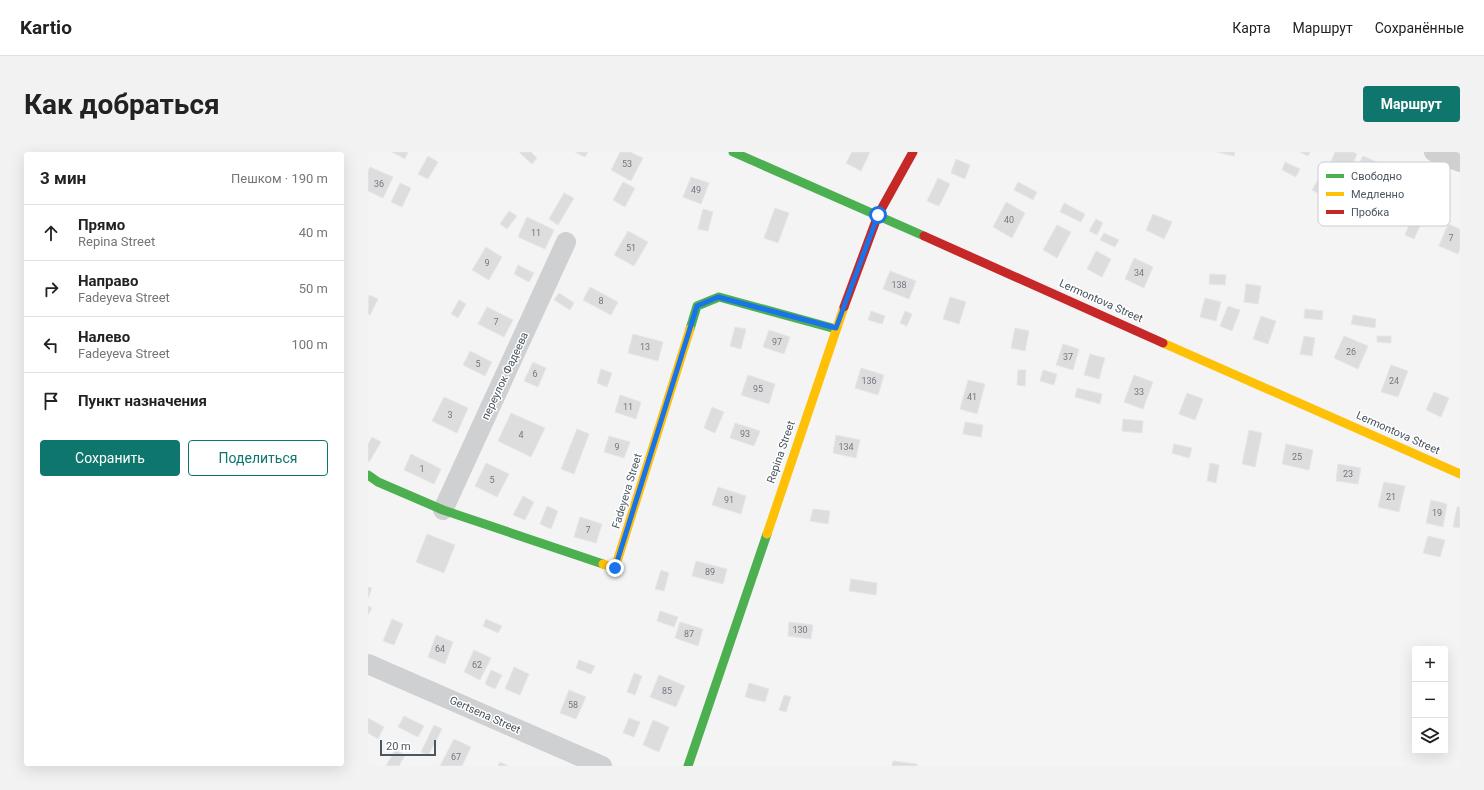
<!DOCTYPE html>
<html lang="ru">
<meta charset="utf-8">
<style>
:root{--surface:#fff;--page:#f2f2f2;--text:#222;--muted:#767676;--line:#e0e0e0;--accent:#0f766e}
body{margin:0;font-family:Roboto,sans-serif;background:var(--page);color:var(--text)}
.controls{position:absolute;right:12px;bottom:12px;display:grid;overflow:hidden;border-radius:4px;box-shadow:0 4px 16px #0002}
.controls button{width:36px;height:36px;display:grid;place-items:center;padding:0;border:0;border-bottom:1px solid var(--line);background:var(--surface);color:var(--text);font:20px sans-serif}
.scale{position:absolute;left:12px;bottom:10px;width:56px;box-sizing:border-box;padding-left:4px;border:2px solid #4a5661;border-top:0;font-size:11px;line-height:14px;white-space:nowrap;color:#4a5661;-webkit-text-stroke:3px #fff;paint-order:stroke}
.stop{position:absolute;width:12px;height:12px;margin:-9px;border:3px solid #1a73e8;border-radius:50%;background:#fff}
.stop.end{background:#1a73e8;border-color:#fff;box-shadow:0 1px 4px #0008}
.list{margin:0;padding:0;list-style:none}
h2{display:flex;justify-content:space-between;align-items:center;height:52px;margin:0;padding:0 16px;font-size:17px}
h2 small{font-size:13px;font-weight:400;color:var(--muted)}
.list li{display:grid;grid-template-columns:26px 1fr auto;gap:12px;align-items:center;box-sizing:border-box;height:56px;padding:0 16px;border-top:1px solid var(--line)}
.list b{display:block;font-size:15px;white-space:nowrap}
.list p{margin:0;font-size:13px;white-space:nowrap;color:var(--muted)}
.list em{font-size:13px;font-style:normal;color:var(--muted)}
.actions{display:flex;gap:8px;padding:12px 16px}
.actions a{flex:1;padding:9px 0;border:1px solid var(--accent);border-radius:4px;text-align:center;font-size:14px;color:var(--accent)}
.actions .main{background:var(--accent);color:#fff}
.icon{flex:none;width:22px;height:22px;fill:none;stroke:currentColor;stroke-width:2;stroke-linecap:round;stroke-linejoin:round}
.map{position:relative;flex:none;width:1092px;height:614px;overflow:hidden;border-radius:4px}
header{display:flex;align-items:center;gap:24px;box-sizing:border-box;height:56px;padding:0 20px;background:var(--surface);border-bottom:1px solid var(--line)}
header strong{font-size:19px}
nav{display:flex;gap:22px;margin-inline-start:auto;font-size:14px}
.intro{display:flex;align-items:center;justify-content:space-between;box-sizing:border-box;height:96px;padding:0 24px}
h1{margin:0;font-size:28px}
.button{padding:10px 18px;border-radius:4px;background:var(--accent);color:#fff;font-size:14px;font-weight:700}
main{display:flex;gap:24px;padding:0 24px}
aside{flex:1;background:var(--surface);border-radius:4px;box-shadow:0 4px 16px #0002}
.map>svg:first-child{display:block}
.building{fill:#ddddde;stroke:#e5e6e7}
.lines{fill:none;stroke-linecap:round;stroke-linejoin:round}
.street{stroke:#ced0d2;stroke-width:20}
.fast{stroke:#4caf50;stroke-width:9}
.slow{stroke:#ffc107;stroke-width:9}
.jam{stroke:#c62828;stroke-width:9}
.route{stroke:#1a73e8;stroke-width:5}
.labels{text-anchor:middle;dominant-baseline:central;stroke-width:3;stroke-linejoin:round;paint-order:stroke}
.number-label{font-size:9px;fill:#707881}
.street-label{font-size:11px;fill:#4a5661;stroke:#fff}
.key{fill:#fff;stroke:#c9ccd0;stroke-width:1}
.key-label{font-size:11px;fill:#4a5661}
</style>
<header>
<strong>Kartio</strong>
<nav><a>Карта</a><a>Маршрут</a><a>Сохранённые</a></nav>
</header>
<div class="intro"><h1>Как добраться</h1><a class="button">Маршрут</a></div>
<main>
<aside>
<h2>3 мин<small>Пешком · 190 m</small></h2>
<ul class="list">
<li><svg class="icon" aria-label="ahead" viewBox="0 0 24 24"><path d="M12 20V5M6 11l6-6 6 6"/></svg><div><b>Прямо</b><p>Repina Street</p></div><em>40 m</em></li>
<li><svg class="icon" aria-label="right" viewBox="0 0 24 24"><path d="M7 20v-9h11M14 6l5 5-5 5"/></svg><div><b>Направо</b><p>Fadeyeva Street</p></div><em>50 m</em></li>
<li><svg class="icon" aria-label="left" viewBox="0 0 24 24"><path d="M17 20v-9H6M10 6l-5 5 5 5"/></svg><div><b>Налево</b><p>Fadeyeva Street</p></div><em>100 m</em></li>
<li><svg class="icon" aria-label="arrive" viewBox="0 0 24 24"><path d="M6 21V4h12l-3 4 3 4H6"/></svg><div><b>Пункт назначения</b></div></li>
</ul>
<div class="actions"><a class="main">Сохранить</a><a>Поделиться</a></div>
</aside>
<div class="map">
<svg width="1092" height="614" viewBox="0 0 1092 614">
<rect width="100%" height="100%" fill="#f4f4f4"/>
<!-- building -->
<g class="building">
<path d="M24,0h16l-3,7z"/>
<path d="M151,0h12l6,6 -5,6z"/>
<path d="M207,0h13l-3,5z"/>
<path d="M252,0h10l13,6 -12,23 -20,-11z"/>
<path d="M484,0h18l-9,19 -15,-8z"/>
<path d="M849,0h18l-1,4z"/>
<path d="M932,0h10l-2,4z"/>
<path d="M967,0h18l4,2 -9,21 -19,-8z"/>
<path d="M60,4l10,6 -10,17 -10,-5z"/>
<path d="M995,4l18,8 -9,21 -19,-9z"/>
<path d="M588,7l14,6 -5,14 -14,-6z"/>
<path d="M917,10l15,7 -4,8 -14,-7z"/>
<path d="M2,15l23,10 -10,21 -15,-7v-20z"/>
<path d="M323,25l18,6 -8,21 -18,-7z"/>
<path d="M570,26l12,6 -11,22 -12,-5z"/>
<path d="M950,28l16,8 -6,11 -16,-9z"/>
<path d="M255,30l12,6 -10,19 -12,-7z"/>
<path d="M650,30l19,10 -4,8 -19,-10z"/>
<path d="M32,31l11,5 -9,19 -11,-5z"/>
<path d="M196,41l10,5 -16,27 -9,-6z"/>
<path d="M638,50l19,11 -13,25 -19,-11z"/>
<path d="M696,51l21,11 -4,8 -21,-10z"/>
<path d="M407,56l14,5 -11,30 -14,-5z"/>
<path d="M335,57l10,3 -5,19 -10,-2z"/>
<path d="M141,59l8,5 -10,13 -7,-5z"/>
<path d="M785,62l19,8 -8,17 -18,-9z"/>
<path d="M1045,63l10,4 -9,20 -9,-4z"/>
<path d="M159,65l27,13 -9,19 -27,-12z"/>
<path d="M728,67l7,4 -6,12 -8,-4z"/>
<path d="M1080,72l12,5v20l-2,5 -19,-8z"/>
<path d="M689,73l14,7 -14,26 -14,-8z"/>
<path d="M260,79l20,11 -14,24 -20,-11z"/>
<path d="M736,81l15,7 -4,7 -15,-7z"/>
<path d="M118,95l16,10 -13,23 -17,-10z"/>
<path d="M728,99l15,8 -9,18 -15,-8z"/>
<path d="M766,106l19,9 -9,21 -19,-9z"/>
<path d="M150,113l16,8 -5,9 -15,-8z"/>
<path d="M522,119l26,10 -7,18 -26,-10z"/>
<path d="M842,122l16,1 -1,10 -16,-1z"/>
<path d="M878,132l15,2 -3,18 -14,-2z"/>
<path d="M222,135l28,15 -7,13 -28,-15z"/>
<path d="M191,141l15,10 -4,7 -16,-10z"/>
<path d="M1,143l9,4 -8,16 -2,-1z"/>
<path d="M582,145l16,5 -7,22 -16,-5z"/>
<path d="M837,146l16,4 -5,19 -16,-4z"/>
<path d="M91,148l7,4 -8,14 -7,-4z"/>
<path d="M860,154l12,4 -8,21 -12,-5z"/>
<path d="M119,155l26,13 -9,17 -26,-13z"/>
<path d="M937,157l18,2 -1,9 -18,-2z"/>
<path d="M503,159l14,5 -3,8 -14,-4z"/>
<path d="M537,159l7,3 -5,12 -7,-3z"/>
<path d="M985,163l23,4 -1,9 -24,-4z"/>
<path d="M893,164l15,5 -8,23 -15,-5z"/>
<path d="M367,175l11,2 -5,20 -11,-3z"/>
<path d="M647,176l14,3 -4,20 -14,-3z"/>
<path d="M401,178l21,7 -6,17 -21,-7z"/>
<path d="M265,182l30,8 -5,19 -30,-8z"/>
<path d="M936,184l11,2 -3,18 -12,-2z"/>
<path d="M976,184l24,10 -10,23 -24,-11z"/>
<path d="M1009,184h14v7l-14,-1z"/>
<path d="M695,192l16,5 -6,21 -17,-5z"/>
<path d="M102,199l22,11 -7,14 -22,-11z"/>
<path d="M722,202l15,4 -6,21 -15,-4z"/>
<path d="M165,210l13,6 -8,19 -14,-6z"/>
<path d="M1023,213l17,6 -10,26 -17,-5z"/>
<path d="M493,216l23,7 -6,20 -23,-7z"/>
<path d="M233,217l11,4 -5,14 -10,-4z"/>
<path d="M650,218h8l-1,16 -8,-1z"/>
<path d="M675,218l14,4 -3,11 -14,-4z"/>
<path d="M380,223l27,9 -6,20 -28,-9z"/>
<path d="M766,223l19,7 -10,27 -19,-7z"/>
<path d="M600,228l17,4 -8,30 -17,-5z"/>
<path d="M709,236l25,6 -2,10 -25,-7z"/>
<path d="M1066,240l15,6 -8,19 -15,-7z"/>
<path d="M819,241l16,6 -8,21 -16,-6z"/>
<path d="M252,243l21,7 -5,17 -21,-7z"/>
<path d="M76,245l24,11 -11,25 -25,-12z"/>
<path d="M344,255l12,5 -9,21 -11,-5z"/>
<path d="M143,261l34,15 -14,29 -33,-16z"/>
<path d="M755,267l20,2 -1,12 -20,-2z"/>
<path d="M597,270l18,3 -2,12 -18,-3z"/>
<path d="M367,271l25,8 -6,15 -24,-8z"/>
<path d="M209,277l12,5 -15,40 -13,-5z"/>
<path d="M881,278l13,3 -7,34 -13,-3z"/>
<path d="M468,283l24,5 -4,18 -23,-5z"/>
<path d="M241,284l21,6 -6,16 -20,-6z"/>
<path d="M4,285l9,5 -12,20 -1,-1v-17z"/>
<path d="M806,292l18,4 -3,10 -17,-5z"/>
<path d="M918,292l27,6 -4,20 -27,-6z"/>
<path d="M43,302l30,15 -7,15 -30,-14z"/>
<path d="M118,311l23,11 -12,23 -22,-11z"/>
<path d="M842,311l9,2 -3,18 -9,-2z"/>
<path d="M970,312l23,4 -3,16 -22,-3z"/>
<path d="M1016,330l21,4 -6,26 -21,-5z"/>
<path d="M350,335l28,9 -5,18 -29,-9z"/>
<path d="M155,344l11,6 -9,18 -12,-5z"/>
<path d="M1063,348l16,4 -4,23 -17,-4z"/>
<path d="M179,354l11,5 -7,18 -11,-5z"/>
<path d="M1089,355h3v21l-7,-1z"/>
<path d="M445,357l17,2 -2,13 -18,-3z"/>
<path d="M212,365l22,7 -6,19 -22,-6z"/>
<path d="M59,382l28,11 -11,28 -28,-11z"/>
<path d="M1060,384l17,4 -5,17 -17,-4z"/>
<path d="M328,409l31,8 -4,15 -31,-8z"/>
<path d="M293,418l8,3 -5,18 -9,-2z"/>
<path d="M483,427l26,4 -1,12 -27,-4z"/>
<path d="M0,435l4,1 -4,10z"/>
<path d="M0,454l4,2 -4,7z"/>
<path d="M292,459l18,6 -4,10 -17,-6z"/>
<path d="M24,467l11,5 -9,21 -11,-4z"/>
<path d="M118,467l16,7 -4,7 -15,-7z"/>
<path d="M312,470l23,7 -5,17 -23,-8z"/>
<path d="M421,470l24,3 -2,14 -23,-3z"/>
<path d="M68,483l17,7 -8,22 -17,-7z"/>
<path d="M106,498l17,8 -11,22 -16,-8z"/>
<path d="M211,508l16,6 -4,8 -15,-6z"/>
<path d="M146,515l15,7 -9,21 -15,-6z"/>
<path d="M123,518l11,5 -7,14 -10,-5z"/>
<path d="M266,521l8,3 -7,19 -8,-3z"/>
<path d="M291,523l26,11 -9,21 -26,-10z"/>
<path d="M381,531l20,6 -4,13 -20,-5z"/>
<path d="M201,538l17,7 -10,22 -16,-6z"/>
<path d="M416,543l7,2 -5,15 -7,-2z"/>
<path d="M36,564l20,10 -6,11 -20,-10z"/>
<path d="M0,566l16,9 -6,12 -10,-6z"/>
<path d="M261,566l11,4 -6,15 -11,-4z"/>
<path d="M285,568l16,7 -10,25 -16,-7z"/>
<path d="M66,573l8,4 -14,27 -7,-4z"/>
<path d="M86,587l17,8 -9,19h-22z"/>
<path d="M27,598l10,5 -6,11h-13z"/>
<path d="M525,609l24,3v2h-25z"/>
<path d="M132,610l8,4h-10z"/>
</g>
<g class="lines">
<!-- street -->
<g class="street">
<path d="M1066,0l26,10"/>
<path d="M75,358l123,-268"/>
<path d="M0,512l234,102"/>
</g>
<!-- fast -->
<g class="fast">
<path d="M365,0l191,84"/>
<path d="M322,177l7,-23 22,-9 117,32"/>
<path d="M0,323l10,7 65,28 160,54"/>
<path d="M320,614l79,-232"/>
</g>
<!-- slow -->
<g class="slow">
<path d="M795,191l297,131"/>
<path d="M399,382l77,-227"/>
<path d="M235,412l12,4 75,-239"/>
</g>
<!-- jam -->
<g class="jam">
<path d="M556,84l239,107"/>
<path d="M476,155l34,-92 35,-63"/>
</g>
</g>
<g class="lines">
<!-- route -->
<path class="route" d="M247,416l82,-262 21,-9 118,31 42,-113"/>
</g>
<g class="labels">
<!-- number labels -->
<g class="number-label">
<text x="259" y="12">53</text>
<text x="11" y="32">36</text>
<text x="328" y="38">49</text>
<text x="641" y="68">40</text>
<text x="168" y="81">11</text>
<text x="1083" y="86">7</text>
<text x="263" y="96">51</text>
<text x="119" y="111">9</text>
<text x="771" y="121">34</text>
<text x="531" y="133">138</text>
<text x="233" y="149">8</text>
<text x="128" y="170">7</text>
<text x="409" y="190">97</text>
<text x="277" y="195">13</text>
<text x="983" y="200">26</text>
<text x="700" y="205">37</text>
<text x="110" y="212">5</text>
<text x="167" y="222">6</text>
<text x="501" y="229">136</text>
<text x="1026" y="229">24</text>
<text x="390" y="237">95</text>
<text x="771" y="240">33</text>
<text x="604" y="245">41</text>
<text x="260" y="255">11</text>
<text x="82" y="263">3</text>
<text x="377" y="282">93</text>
<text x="153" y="283">4</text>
<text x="249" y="295">9</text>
<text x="478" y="295">134</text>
<text x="929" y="305">25</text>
<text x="54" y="317">1</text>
<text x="980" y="322">23</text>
<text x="124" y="328">5</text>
<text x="1023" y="345">21</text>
<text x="361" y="348">91</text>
<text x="1069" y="361">19</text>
<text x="220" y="378">7</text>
<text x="342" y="420">89</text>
<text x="432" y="478">130</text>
<text x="321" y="482">87</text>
<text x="72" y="497">64</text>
<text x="109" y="513">62</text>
<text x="299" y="539">85</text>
<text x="205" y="553">58</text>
<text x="88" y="605">67</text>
</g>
<!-- street labels -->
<g class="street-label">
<text transform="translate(733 149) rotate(24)">Lermontova Street</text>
<text transform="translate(137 224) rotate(-65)">переулок Фадеева</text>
<text transform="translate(1030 281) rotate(24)">Lermontova Street</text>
<text transform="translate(413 300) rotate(-71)">Repina Street</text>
<text transform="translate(259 339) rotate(-73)">Fadeyeva Street</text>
<text transform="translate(117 563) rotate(24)">Gertsena Street</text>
</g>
</g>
<!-- legend -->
<rect x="950" y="10" width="132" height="64" rx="6" class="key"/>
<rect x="958" y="22" width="18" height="4" fill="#4caf50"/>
<rect x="958" y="40" width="18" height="4" fill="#ffc107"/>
<rect x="958" y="58" width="18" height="4" fill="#c62828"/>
<g class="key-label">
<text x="983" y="28">Свободно</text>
<text x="983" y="46">Медленно</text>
<text x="983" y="64">Пробка</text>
</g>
</svg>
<div class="controls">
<button>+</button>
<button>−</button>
<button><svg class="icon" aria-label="layers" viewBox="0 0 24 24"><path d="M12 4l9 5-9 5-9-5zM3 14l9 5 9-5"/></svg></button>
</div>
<div class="scale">20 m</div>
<div class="stop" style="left:510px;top:63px"></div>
<div class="stop end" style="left:247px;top:416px"></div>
</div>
</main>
